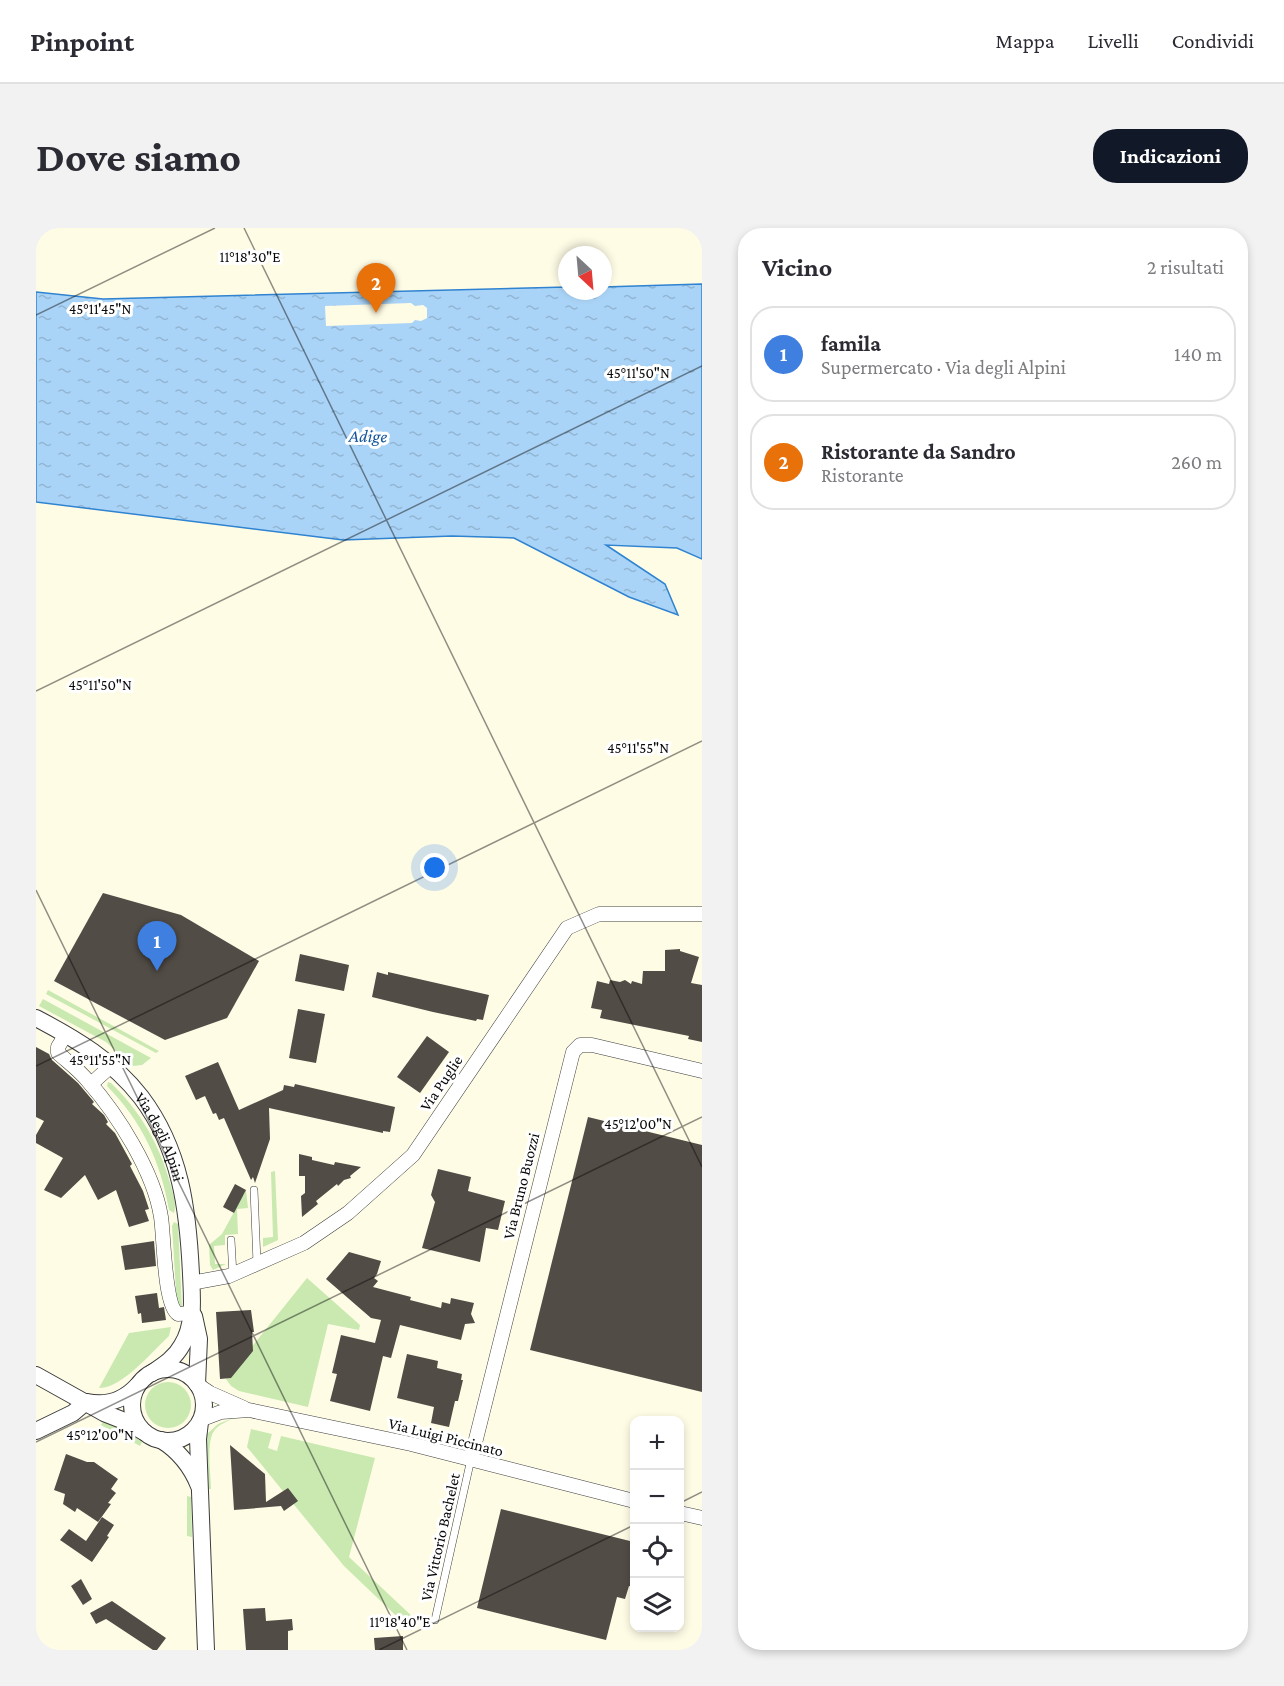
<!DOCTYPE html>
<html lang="it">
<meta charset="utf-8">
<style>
:root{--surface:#fff;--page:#f2f2f3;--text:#2b2b33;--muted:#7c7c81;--line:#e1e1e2;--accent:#111827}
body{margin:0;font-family:"Crimson Pro",serif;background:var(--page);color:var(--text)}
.controls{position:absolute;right:18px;bottom:18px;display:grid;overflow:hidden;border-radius:12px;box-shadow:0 3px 9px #0003}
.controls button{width:54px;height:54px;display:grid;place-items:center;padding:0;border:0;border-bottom:2px solid var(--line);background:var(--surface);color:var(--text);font:30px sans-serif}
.compass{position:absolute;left:522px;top:18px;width:54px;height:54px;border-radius:50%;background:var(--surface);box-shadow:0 3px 9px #0003;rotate:154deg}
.you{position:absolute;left:399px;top:640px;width:21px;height:21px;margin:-15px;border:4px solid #fff;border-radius:50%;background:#1a73e8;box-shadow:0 0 0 9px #1a73e833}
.badge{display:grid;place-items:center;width:39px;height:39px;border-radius:50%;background:var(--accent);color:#fff;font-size:20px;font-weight:700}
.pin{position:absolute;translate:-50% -50px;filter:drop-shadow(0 2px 3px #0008)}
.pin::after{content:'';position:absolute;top:32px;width:21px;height:18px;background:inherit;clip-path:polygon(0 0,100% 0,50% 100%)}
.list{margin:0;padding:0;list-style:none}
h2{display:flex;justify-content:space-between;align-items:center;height:78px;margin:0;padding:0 24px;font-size:26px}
h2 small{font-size:20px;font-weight:400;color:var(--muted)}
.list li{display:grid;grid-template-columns:39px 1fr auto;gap:18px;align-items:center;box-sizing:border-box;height:96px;margin:0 12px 12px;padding:0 12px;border:2px solid var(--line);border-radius:24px}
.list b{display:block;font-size:22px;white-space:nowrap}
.list p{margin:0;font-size:20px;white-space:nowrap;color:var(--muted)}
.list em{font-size:20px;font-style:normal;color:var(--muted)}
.icon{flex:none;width:33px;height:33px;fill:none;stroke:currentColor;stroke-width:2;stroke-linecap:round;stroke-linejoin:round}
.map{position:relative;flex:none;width:666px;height:1422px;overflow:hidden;border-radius:24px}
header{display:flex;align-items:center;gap:36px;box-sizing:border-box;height:84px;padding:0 30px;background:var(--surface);border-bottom:2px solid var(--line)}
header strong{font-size:28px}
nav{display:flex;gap:33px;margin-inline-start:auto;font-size:21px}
.intro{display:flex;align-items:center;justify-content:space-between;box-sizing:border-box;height:144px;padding:0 36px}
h1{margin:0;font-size:42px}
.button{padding:15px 27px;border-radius:24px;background:var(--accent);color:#fff;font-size:21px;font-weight:700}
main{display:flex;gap:36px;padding:0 36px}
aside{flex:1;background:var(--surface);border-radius:24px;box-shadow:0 3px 9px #0003}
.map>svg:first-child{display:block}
.grass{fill:#c9e9b0}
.water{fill:url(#water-ripples);stroke:#2f83d0;stroke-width:1.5}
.pier{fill:#fffce6}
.building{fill:#524c46}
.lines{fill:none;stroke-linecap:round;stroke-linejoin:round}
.service-casing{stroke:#3c3c3c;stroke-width:8}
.minor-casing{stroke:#3c3c3c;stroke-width:15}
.tertiary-casing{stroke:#3c3c3c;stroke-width:18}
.service{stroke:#fff;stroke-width:7}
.minor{stroke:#fff;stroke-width:14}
.tertiary{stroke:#fff;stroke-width:16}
.ticks{fill:none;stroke:#090909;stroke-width:1.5;stroke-opacity:0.45}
.labels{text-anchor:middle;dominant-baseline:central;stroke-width:6;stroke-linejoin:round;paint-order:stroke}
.street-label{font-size:16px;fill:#090909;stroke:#fff}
.water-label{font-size:18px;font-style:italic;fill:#12559c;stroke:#fff}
.ticks-label{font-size:15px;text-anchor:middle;fill:#090909;stroke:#fff;stroke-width:6;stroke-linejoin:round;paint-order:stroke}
</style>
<header>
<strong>Pinpoint</strong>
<nav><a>Mappa</a><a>Livelli</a><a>Condividi</a></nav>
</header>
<div class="intro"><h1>Dove siamo</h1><a class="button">Indicazioni</a></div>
<main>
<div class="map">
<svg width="666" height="1422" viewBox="0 0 666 1422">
<defs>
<pattern id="water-ripples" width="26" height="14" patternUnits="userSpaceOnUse" patternTransform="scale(1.5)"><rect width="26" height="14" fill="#aad4f7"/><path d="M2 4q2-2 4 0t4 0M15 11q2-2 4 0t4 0" fill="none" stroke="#91b5d2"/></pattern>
</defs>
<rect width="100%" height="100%" fill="#fffce6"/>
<!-- grass -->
<g class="grass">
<path d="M12,762l111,61 -3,2 -110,-59z"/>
<path d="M7,771l108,59 -9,7 -9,1 -27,-24 -67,-36z"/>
<path d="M72,854l3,1c30,29 49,62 60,103 2,8 6,19 3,27l-5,-3c-8,-47 -27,-89 -62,-124z"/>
<path d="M239,943l3,69 -15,7v-9l10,-1 -2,-65z"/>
<path d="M210,962l2,18 -11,1 1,25 -13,1v10l-11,1 1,18h11l-13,6 -3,-5 -1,-20 13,-11z"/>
<path d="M138,994l4,2 4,84 -5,-1 -5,-81z"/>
<path d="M271,1050l53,47 -1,5 -31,-6 -20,83 -69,-16 -8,-5 -5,-7z"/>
<path d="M135,1099l-2,9c-16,15 -48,53 -70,52l30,-55z"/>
<circle cx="132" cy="1177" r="23"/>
<path d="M197,1190c-6,4 -14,6 -19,13 -8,11 -3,44 -3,58h-2l-3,-54 12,-11z"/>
<path d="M68,1192l20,8 18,14 -2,4 -39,-21z"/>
<path d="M215,1201l21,5 -4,14 9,3 4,-15 94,22 -26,99 66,62 -3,12 -68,-65 -97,-119z"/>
<path d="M151,1268l4,1 1,40 -5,-1z"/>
</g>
<!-- water -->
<path class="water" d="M666,56v275l-25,-11 -71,-3 59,39 13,31 -49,-18 -115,-59 -62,-2 -109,4 -307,-38v-210l67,7 464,-12v4h36v-4z"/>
<!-- pier -->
<path class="pier" d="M375,75l4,3 8,-1 4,3v10l-6,3 -6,-1 -3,3 -86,3 -1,-20z"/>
<!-- building -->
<g class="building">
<path d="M67,665l78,22 78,46 -32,57 -62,22 -111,-59z"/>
<path d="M644,721v2l19,6 -8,26 11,2v57l-14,-3 1,-3 -89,-18 2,-8 -11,-2 6,-27 12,3 1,-4 10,2 5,-2 6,4 1,-3 10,3 1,-13h22v-21z"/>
<path d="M264,726l49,11 -5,26 -49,-10z"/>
<path d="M341,744l11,3v-3l101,23 -6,25 -6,-1 -1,2 -43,-9 -61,-15z"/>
<path d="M262,781l27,5 -9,49 -27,-5z"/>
<path d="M391,808l22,16 -29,41 -23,-16z"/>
<path d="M0,819l13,7 3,6 26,23 16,19 -2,2 12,11 4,7 -2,2 9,9 17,31 -2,2 13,25 6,18 -4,1 4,11 -20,6 -13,-37 -18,10 -13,-25 -24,23 -17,-8 19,-32 -27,-15v-8l8,-14 -8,-4z"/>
<path d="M182,834l21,48 44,-20 1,-5 10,2 1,-3 100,23 -5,25 -7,-1v2l-114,-25 1,31 -15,44 -2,-6 -2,3 -27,-62 -5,2 -3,-7 -3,1 -8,-18 -9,4 -11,-24z"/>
<path d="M552,889l114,28v247l-172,-42z"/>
<path d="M263,926l13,3v3l22,5 1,-3 26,5 -11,9 1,2 -7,2 -6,6 -1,-2 -21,17 2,3 -16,13 -1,-21 4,-3v-17h-6z"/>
<path d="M402,941l33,8 -3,14 37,10 -7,29 -12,-2 -6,34 -58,-14 13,-46 -4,-7z"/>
<path d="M199,956l11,6 -12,23 -11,-6z"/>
<path d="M118,1013l2,25 -31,4 -4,-24z"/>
<path d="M313,1024l32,9 -4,13 -3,4 4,3 -5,6 38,10 -1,3 31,8 1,-6 8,2 1,-6 23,5 -3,11 4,9 -10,1 -4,16 -61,-15 -9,33 -8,-2 -13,55 -40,-10 7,-27 -5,-1 9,-38 34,8 6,-23 -10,-2 -45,-39z"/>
<path d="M121,1065l2,15 5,-1 2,13 -24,3 -1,-10 -3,1 -3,-18z"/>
<path d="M215,1082l3,22h-2l1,19 -22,27 -11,1 -4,-67z"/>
<path d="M371,1126l31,7 -1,7 25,6 -1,6h2l-5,21h-3l-6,26 -18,-4 3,-16 -37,-9z"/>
<path d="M194,1217l35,29 1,28 22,-14 10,13 -14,10 -3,-5 -47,4z"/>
<path d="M30,1226l21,8h7l24,17 -7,10 5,4 -8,10 3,1 -13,18 -21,-14 -2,4 -12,-8 2,-10 -11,-4z"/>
<path d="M465,1281l133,33v45l-5,-1 -4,13 -8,-2 -11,43 -129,-32z"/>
<path d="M66,1289l12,8 -7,11 2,1 -17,25 -32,-22 9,-11 17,12z"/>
<path d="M45,1351l11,20 -9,6 -12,-19z"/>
<path d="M76,1373l54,37 -9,12h-4l-47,-31 -10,5 -6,-11z"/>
<path d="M229,1380l1,13 26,-2 1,11 -5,1v19h-42l-3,-41z"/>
<path d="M367,1408v14h-28l-1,-12z"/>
</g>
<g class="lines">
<defs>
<g id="service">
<path d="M218,962l3,73"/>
<path d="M195,1012l2,35"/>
<path d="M399,1392l36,-161"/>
</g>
<g id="minor">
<path d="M30,806l-8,13v6c10,9 21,17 30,28 30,34 66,91 73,136 3,18 3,89 17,97l14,-1"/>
<path d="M55,856l20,-18"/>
<path d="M155,1055l38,-7 75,-33 44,-30 65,-58 154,-227 32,-14h103"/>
<path d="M162,1157l12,8 34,15"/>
<path d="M164,1192l21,-8 28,-2 162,34 223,57"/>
<path d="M435,1231l102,-407 7,-7h12l110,26"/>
<path d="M644,1285l22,5"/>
</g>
<g id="tertiary">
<path id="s1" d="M0,790c40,21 77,43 105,79 40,53 47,113 50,177 1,24 4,50 -9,71 -7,13 -18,20 -30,28"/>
<path d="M158,1088l5,23 -2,45"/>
<circle cx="132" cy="1177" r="36"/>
<path d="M0,1147l68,38 23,9 17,10"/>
<path d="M51,1174c19,4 37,-2 50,-16"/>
<path d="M164,1194l-2,17 8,211"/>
<path d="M0,1203l37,-18 13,-11"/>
<path d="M125,1212c18,11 30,26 38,46"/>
</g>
</defs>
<!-- service casing -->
<use href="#service" class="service-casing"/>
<!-- minor casing -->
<use href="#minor" class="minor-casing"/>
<!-- tertiary casing -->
<use href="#tertiary" class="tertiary-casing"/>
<!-- service -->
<use href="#service" class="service"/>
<!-- minor -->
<use href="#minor" class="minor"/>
<!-- tertiary -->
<use href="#tertiary" class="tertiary"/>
</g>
<!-- ticks -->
<path class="ticks" d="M208,0l458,939M0,87l179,-87M0,463l666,-325M0,662l371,760M0,838l666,-325M0,1214l666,-325M644,1275l22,-11M343,1422l255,-125"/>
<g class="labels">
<!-- street labels -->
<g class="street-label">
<text transform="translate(405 855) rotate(-56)">Via Puglie</text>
<text stroke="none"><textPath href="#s1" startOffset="177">Via degli Alpini</textPath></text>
<text transform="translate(485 958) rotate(-76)">Via Bruno Buozzi</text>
<text transform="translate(410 1209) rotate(14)">Via Luigi Piccinato</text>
<text transform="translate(404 1309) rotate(-77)">Via Vittorio Bachelet</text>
</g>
<!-- water labels -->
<g class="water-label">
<text transform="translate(332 208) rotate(1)">Adige</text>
</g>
</g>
<g class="ticks-label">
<text x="214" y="34">11°18'30"E</text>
<text x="64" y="86">45°11'45"N</text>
<text x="602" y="150">45°11'50"N</text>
<text x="64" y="462">45°11'50"N</text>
<text x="602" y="525">45°11'55"N</text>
<text x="64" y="837">45°11'55"N</text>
<text x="602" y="901">45°12'00"N</text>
<text x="64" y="1212">45°12'00"N</text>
<text x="364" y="1399">11°18'40"E</text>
</g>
</svg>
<div class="controls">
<button>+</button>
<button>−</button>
<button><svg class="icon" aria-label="locate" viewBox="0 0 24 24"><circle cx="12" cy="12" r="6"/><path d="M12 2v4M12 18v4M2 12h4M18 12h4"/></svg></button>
<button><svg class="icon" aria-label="layers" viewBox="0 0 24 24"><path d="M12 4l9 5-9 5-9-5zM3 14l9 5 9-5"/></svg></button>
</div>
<svg class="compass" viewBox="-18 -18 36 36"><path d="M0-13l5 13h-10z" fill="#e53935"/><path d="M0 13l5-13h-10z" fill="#7c7c81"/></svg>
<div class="you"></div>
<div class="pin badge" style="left:121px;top:743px;background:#3f7fe0">1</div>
<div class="pin badge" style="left:340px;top:85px;background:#e8710a">2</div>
</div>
<aside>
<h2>Vicino<small>2 risultati</small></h2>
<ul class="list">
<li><span class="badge" style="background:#3f7fe0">1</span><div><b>famila</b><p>Supermercato · Via degli Alpini</p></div><em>140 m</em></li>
<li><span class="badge" style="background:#e8710a">2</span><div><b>Ristorante da Sandro</b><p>Ristorante</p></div><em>260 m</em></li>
</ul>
</aside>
</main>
